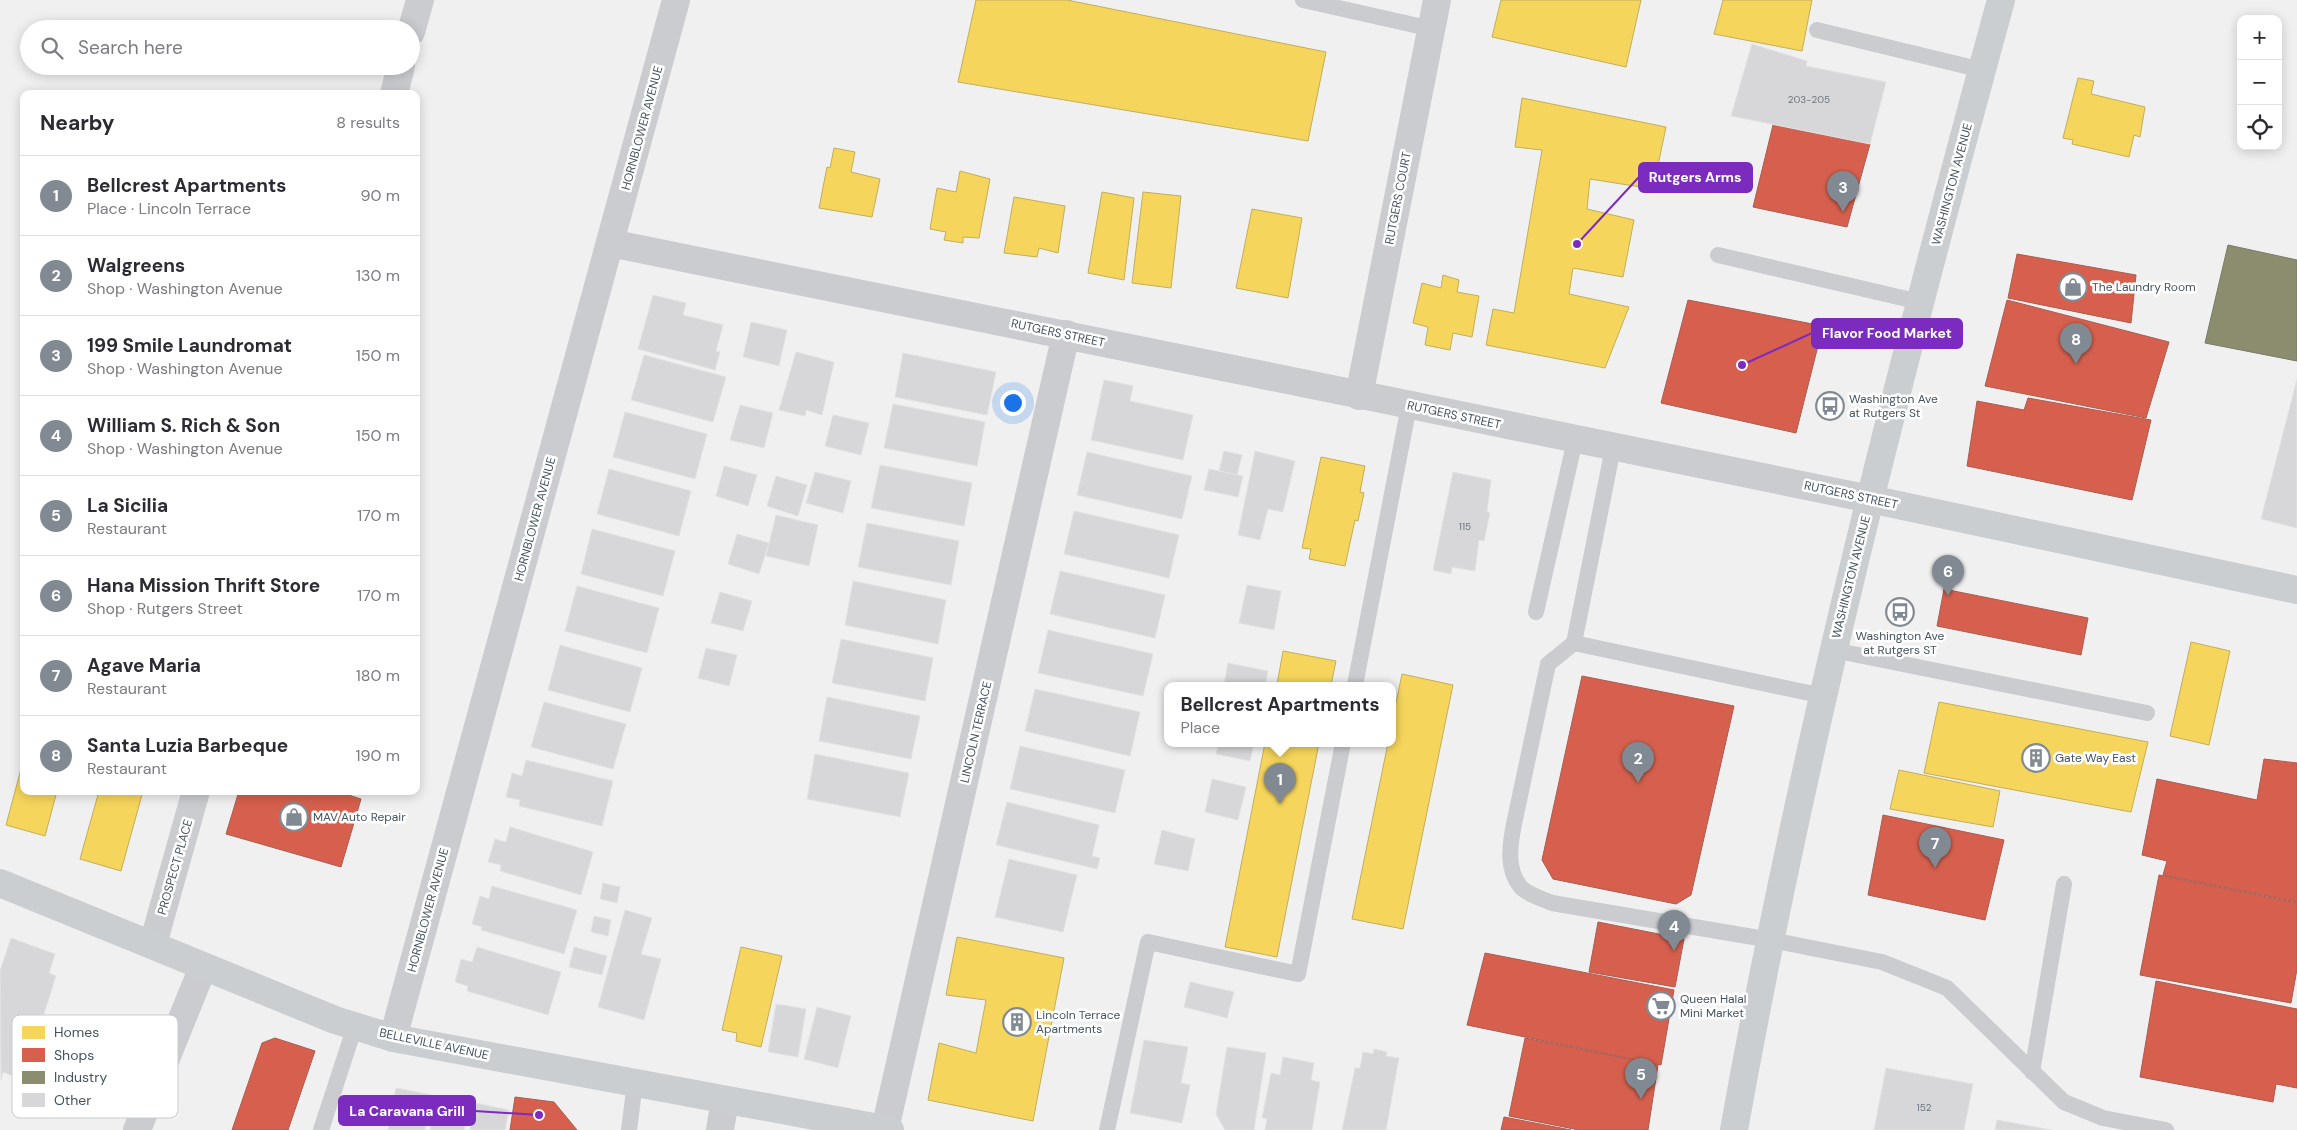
<!DOCTYPE html>
<meta charset="utf-8">
<style>
:root{--surface:#fff;--page:#f7f7f7;--text:#2b2b33;--muted:#7c7c81;--line:#e1e1e2;--accent:#818a92}
body{margin:0;font-family:"DM Sans",sans-serif;background:var(--page);color:var(--text)}
.controls{position:absolute;right:15px;top:15px;display:grid;overflow:hidden;border-radius:10px;box-shadow:0 2px 12px #0003}
.controls button{width:45px;height:45px;display:grid;place-items:center;padding:0;border:0;border-bottom:1px solid var(--line);background:var(--surface);color:var(--text);font:25px sans-serif}
.you{position:absolute;left:1012px;top:402px;width:18px;height:18px;margin:-12px;border:4px solid #fff;border-radius:50%;background:#1a73e8;box-shadow:0 0 0 8px #1a73e833}
.badge{display:grid;place-items:center;width:32px;height:32px;border-radius:50%;background:var(--accent);color:#fff;font-size:16px;font-weight:700}
.pin{position:absolute;translate:-50% -41px;filter:drop-shadow(0 1px 2px #0008)}
.pin::after{content:'';position:absolute;top:26px;width:18px;height:15px;background:inherit;clip-path:polygon(0 0,100% 0,50% 100%)}
.popup{position:absolute;left:1164px;top:682px;width:232px;height:65px;box-sizing:border-box;display:grid;place-content:center;border-radius:10px;background:var(--surface);filter:drop-shadow(0 1px 4px #0005);font-size:16px;white-space:nowrap;color:var(--muted)}
.popup b{font-size:19px;color:var(--text)}
.popup::after{content:'';position:absolute;left:50%;top:100%;margin-left:-10px;border:10px solid transparent;border-top-color:var(--surface)}
.list{margin:0;padding:0;list-style:none}
h2{display:flex;justify-content:space-between;align-items:center;height:65px;margin:0;padding:0 20px;font-size:21px}
h2 small{font-size:16px;font-weight:400;color:var(--muted)}
.list li{display:grid;grid-template-columns:32px 1fr auto;gap:15px;align-items:center;box-sizing:border-box;height:80px;padding:0 20px;border-top:1px solid var(--line)}
.list b{display:block;font-size:19px;white-space:nowrap}
.list p{margin:0;font-size:16px;white-space:nowrap;color:var(--muted)}
.list em{font-size:16px;font-style:normal;color:var(--muted)}
.icon{flex:none;width:28px;height:28px;fill:none;stroke:currentColor;stroke-width:2;stroke-linecap:round;stroke-linejoin:round}
.map{position:relative;flex:none;width:2297px;height:1130px;overflow:hidden}
.search{position:absolute;background:var(--surface);box-shadow:0 2px 12px #0003;left:20px;top:20px;width:400px;height:55px;display:flex;align-items:center;gap:12px;box-sizing:border-box;padding:0 18px;border-radius:28px;color:var(--muted);font-size:19px}
.panel{position:absolute;background:var(--surface);box-shadow:0 2px 12px #0003;left:20px;top:90px;width:400px;height:705px;border-radius:10px}
.map>svg:first-child{display:block}
.homes{fill:#f6d55c;stroke:#c1ae5d}
.shops{fill:#d6604d;stroke:#aa5c52}
.industry{fill:#8c8c6e;stroke:#777b6a}
.building{fill:#d7d7d9;stroke:#e2e2e3}
.lines{fill:none;stroke-linecap:round;stroke-linejoin:round}
.service{stroke:#caccd0;stroke-width:16}
.minor{stroke:#caccd0;stroke-width:28}
.secondary{stroke:#cbced1;stroke-width:28}
.labels{text-anchor:middle;dominant-baseline:central;stroke-width:5;stroke-linejoin:round;paint-order:stroke}
.number-label{font-size:10px;fill:#6b767f}
.street-label{font-size:12px;fill:#45535f;stroke:#fff}
.poi-label{font-size:12px;fill:#45535f;stroke:#fff;text-anchor:start}
.key{fill:#fff;stroke:#c7cbcf;stroke-width:1}
.key-label{font-size:14px;fill:#45535f}
.leader{fill:none;stroke:#7b2cbf;stroke-width:2}
.callout-dot{fill:#7b2cbf;stroke:#fff;stroke-width:2}
.callout{fill:#7b2cbf;stroke:#7b2cbf;stroke-width:2}
.callout-label{font-size:14px;text-anchor:middle;font-weight:bold;fill:#fff}
</style>
<div class="map">
<svg width="2297" height="1130" viewBox="0 0 2297 1130">
<rect width="100%" height="100%" fill="#f1f0f0"/>
<!-- homes -->
<g class="homes">
<path d="M976,0h91l259,52 -18,89 -350,-59z"/>
<path d="M1501,0h140l-15,67 -134,-30z"/>
<path d="M1723,0h89l-10,51 -88,-17z"/>
<path d="M2078,78l16,3 -3,13 54,13 -5,30 -6,-2 -5,22 -57,-13 1,-4 -10,-2z"/>
<path d="M1522,98l144,29 -13,62 -63,-10 -3,30 47,11 -11,57 -50,-9 -4,26 60,13 -24,61 -119,-23 7,-36 21,4 28,-163 -27,-3z"/>
<path d="M834,148l21,4 -4,20 29,7 -8,38 -53,-9 8,-41 3,1z"/>
<path d="M960,171l30,8 -11,59 -16,-1v6l-19,-3 2,-8 -16,-3 7,-41 19,4z"/>
<path d="M1102,192l32,6 -10,82 -36,-7z"/>
<path d="M1143,192l38,4 -10,92 -39,-5z"/>
<path d="M1014,197l51,9 -7,47 -19,-5 -2,9 -33,-4z"/>
<path d="M1252,209l50,9 -14,80 -52,-10z"/>
<path d="M1443,275l16,5 -2,12 22,4 -7,41 -19,-4 -3,17 -25,-5 3,-18 -15,-4 9,-40 19,5z"/>
<path d="M1321,457l44,9 -5,26 4,1 -6,28 -3,-1 -10,46 -36,-7 2,-10 -9,-1z"/>
<path d="M2191,642l39,9 -21,94 -39,-9z"/>
<path d="M1283,651l53,10 -5,24h-54z"/>
<path d="M1402,674l51,11 -50,244 -51,-10 36,-176h4v-21z"/>
<path d="M1939,702l209,40 -17,70 -207,-39z"/>
<path d="M1265,743h54l-42,214 -52,-10z"/>
<path d="M24,758v33h33l-12,45 -39,-11z"/>
<path d="M1899,770l101,21 -7,36 -103,-18z"/>
<path d="M99,791h44l-22,80 -41,-12z"/>
<path d="M957,937l107,21 -31,163 -105,-21 11,-57 37,10 10,-53 -40,-5z"/>
<path d="M741,947l41,9 -21,91 -25,-6 1,-8 -15,-3z"/>
</g>
<!-- shops -->
<g class="shops">
<path d="M1773,125l97,19 -23,83 -94,-20z"/>
<path d="M2017,254l119,21 -5,48 -123,-25z"/>
<path d="M1688,300l135,26 -27,107 -135,-30z"/>
<path d="M2007,300l162,42 -23,76 -161,-32z"/>
<path d="M2028,398l123,22 -19,80 -165,-34 10,-65 47,9z"/>
<path d="M1944,589l144,29 -7,37 -144,-29z"/>
<path d="M1582,676l152,30 -43,189 -15,9 -123,-25 -11,-19z"/>
<path d="M2264,759l33,4v139l-134,-27 4,-14 -25,-6 15,-76 100,21z"/>
<path d="M239,791h97l25,8 -20,68 -115,-33z"/>
<path d="M1883,815l121,25 -19,80 -117,-25z"/>
<path d="M2159,875l138,28v66l-6,34 -151,-28z"/>
<path d="M1598,922l86,17 -9,48 -86,-15z"/>
<path d="M1485,953l189,37 -13,75 -194,-40z"/>
<path d="M2156,981l141,28v79l-21,-4 -3,18 -133,-25z"/>
<path d="M275,1038l40,13 -27,79h-56l30,-87z"/>
<path d="M1525,1038l133,27 -10,65h-69l-70,-14z"/>
<path d="M515,1097l39,5 23,28h-67z"/>
<path d="M1504,1117l67,13h-70z"/>
</g>
<!-- industry -->
<path class="industry" d="M2228,245l69,15v101l-92,-18z"/>
<!-- building -->
<g class="building">
<path d="M1752,44l55,17 -1,5 80,16 -16,62 -139,-28z"/>
<path d="M653,295l33,8 -3,12 40,10 -7,26 4,1 -5,18 -77,-21z"/>
<path d="M751,322l36,8 -8,36 -36,-9z"/>
<path d="M796,352l38,10 -12,53 -16,-5 -1,6 -26,-6z"/>
<path d="M903,353l93,19 -9,43 -92,-18z"/>
<path d="M644,355l82,22 -13,45 -82,-22z"/>
<path d="M2297,379v149l-36,-9z"/>
<path d="M1104,380l29,6 -3,15 63,14 -10,45 -92,-20z"/>
<path d="M893,404l92,18 -8,44 -93,-18z"/>
<path d="M740,405l33,8 -9,35 -34,-8z"/>
<path d="M625,412l82,22 -12,45 -82,-22z"/>
<path d="M833,415l36,8 -8,32 -36,-9z"/>
<path d="M1224,451l18,4 -5,20 -18,-4z"/>
<path d="M1255,451l40,10 -12,51 -15,-3 -8,31 -22,-5z"/>
<path d="M1087,452l105,24 -10,43 -105,-24z"/>
<path d="M880,465l92,18 -8,43 -93,-18z"/>
<path d="M724,466l33,9 -9,31 -32,-10z"/>
<path d="M609,469l82,22 -12,45 -82,-22z"/>
<path d="M1209,469l34,7 -5,21 -34,-7z"/>
<path d="M815,472l36,9 -8,32 -37,-10z"/>
<path d="M1453,472l38,8 -4,32 3,1 -6,28 -5,-1 -4,31 -23,-4 -1,7 -18,-4z"/>
<path d="M776,476l31,9 -9,31 -31,-10z"/>
<path d="M1074,511l105,24 -10,43 -105,-24z"/>
<path d="M776,515l42,10 -9,41 -43,-10z"/>
<path d="M867,523l92,18 -8,44 -93,-18z"/>
<path d="M592,529l83,22 -12,45 -82,-22z"/>
<path d="M737,534l32,9 -10,31 -31,-10z"/>
<path d="M1060,571l105,24 -10,43 -105,-24z"/>
<path d="M853,581l93,19 -8,44 -93,-19z"/>
<path d="M1247,585l34,6 -7,39 -35,-7z"/>
<path d="M577,586l82,22 -12,45 -82,-22z"/>
<path d="M720,592l32,9 -9,30 -32,-8z"/>
<path d="M1048,630l105,24 -10,42 -105,-23z"/>
<path d="M841,639l92,19 -8,43 -93,-18z"/>
<path d="M560,645l82,23 -12,44 -82,-22z"/>
<path d="M706,648l31,7 -8,31 -31,-8z"/>
<path d="M1228,663l40,8 -3,14h-41z"/>
<path d="M1035,689l105,23 -10,44 -105,-25z"/>
<path d="M827,697l93,19 -9,43 -92,-18z"/>
<path d="M544,702l82,22 -13,45 -82,-22z"/>
<path d="M1219,743h35l-4,18 -34,-7z"/>
<path d="M1020,746l105,24 -10,43 -105,-24z"/>
<path d="M815,754l94,19 -9,44 -93,-18z"/>
<path d="M526,760l87,21 -11,45 -83,-20 1,-6 -14,-3 6,-24 10,3z"/>
<path d="M1212,779l34,8 -8,33 -33,-8z"/>
<path d="M1007,802l92,23 -7,31 8,2 -3,11 -101,-24z"/>
<path d="M510,827l83,25 -12,43 -81,-24 1,-6 -13,-3 7,-23 11,3z"/>
<path d="M1162,830l33,9 -7,32 -34,-7z"/>
<path d="M1009,859l68,16 -14,57 -68,-15z"/>
<path d="M603,883l17,4 -3,16 -17,-4z"/>
<path d="M492,886l85,24 -13,44 -83,-24 1,-3 -10,-3 8,-28 9,3z"/>
<path d="M625,910l27,8 -11,36 20,5 -17,61 -46,-13z"/>
<path d="M594,916l17,4 -3,16 -17,-4z"/>
<path d="M11,938l44,16 -6,19 7,3 -33,104 -20,-8 -2,8 -1,-109z"/>
<path d="M477,947l84,25 -13,43 -81,-24 1,-5 -13,-4 6,-23 11,3z"/>
<path d="M574,947l33,9 -5,19 -33,-8z"/>
<path d="M1190,982l44,10 -7,26 -43,-11z"/>
<path d="M776,1004l30,5 -8,48 -30,-5z"/>
<path d="M817,1007l34,9 -13,52 -34,-9z"/>
<path d="M1144,1040l44,7 -7,36 9,2 -8,38 -52,-10z"/>
<path d="M1227,1047l39,6 -12,77h-29l-9,-16z"/>
<path d="M1374,1049l13,3 -1,4 13,2 -13,72h-44l13,-62h5l3,-16 10,2z"/>
<path d="M1283,1057l31,6 -3,17 9,2 -8,48h-47l2,-11 -5,-1 9,-45 9,2z"/>
<path d="M1886,1068l87,16 -9,46h-90z"/>
<path d="M396,1088l36,7 -7,35h-37z"/>
<path d="M437,1096l33,7 -6,27h-34z"/>
<path d="M475,1103l34,7 -4,20h-35z"/>
<path d="M1997,1120l55,10h-57z"/>
</g>
<g class="lines">
<!-- service -->
<g class="service">
<path d="M1303,0l129,29"/>
<path d="M1817,30l165,40"/>
<path d="M1718,255l202,47"/>
<path d="M1613,448l-39,195 -26,21 -34,160c-4,20 -8,45 6,62 6,8 23,13 32,17l219,37 111,22 65,26 117,114 39,16 63,12"/>
<path d="M1536,612l39,-172"/>
<path d="M1574,643l249,53"/>
<path d="M1833,650l314,63"/>
<path d="M1355,685l54,-279"/>
<path d="M2032,1072l32,-188"/>
<path d="M321,1130l34,-104"/>
<path d="M629,1130l6,-47"/>
<path d="M1107,1130l41,-188 150,32 45,-231"/>
</g>
<!-- minor -->
<g class="minor">
<path d="M411,32l9,-32"/>
<path d="M394,94l7,-28"/>
<path d="M610,243c421,84 840,170 1260,256"/>
<path d="M1359,396l78,-396"/>
<path d="M153,944l43,-153"/>
<path d="M393,1038l283,-1038"/>
<path d="M885,1129l181,-795"/>
<path d="M137,1130l66,-163"/>
<path d="M720,1130l5,-30"/>
</g>
<!-- secondary -->
<g class="secondary">
<path d="M1870,499l427,91"/>
<path d="M0,883l335,137 58,18 497,92"/>
<path d="M1734,1130c68,-381 165,-757 267,-1130"/>
</g>
</g>
<!-- icons -->
<defs>
<symbol id="shop-ring" viewBox="-11 -11 22 22"><circle r="9.5" fill="#fff" stroke="#818a92" stroke-width="1.5"/><path d="M-5-2.5h2.3a2.7 3.5 0 0 1 5.4 0H5L5.5 6h-11ZM-1.5-2.5h3a1.5 2.3 0 0 0-3 0Z" fill="#818a92"/></symbol>
<symbol id="bus-ring" viewBox="-11 -11 22 22"><circle r="9.5" fill="#fff" stroke="#818a92" stroke-width="1.5"/><path d="M-5-6H5V4H4V6H2V4H-2V6H-4V4H-5ZM-3.5-4V0h7V-4ZM-3.5 1.2v1.5H-2V1.2ZM2 1.2v1.5H3.5V1.2Z" fill="#818a92"/></symbol>
<symbol id="building-ring" viewBox="-11 -11 22 22"><circle r="9.5" fill="#fff" stroke="#818a92" stroke-width="1.5"/><path d="M-4-6H4V6H1V3H-1V6H-4ZM-2.5-4.3h1.7v1.8h-1.7ZM.8-4.3h1.7v1.8H.8ZM-2.5-1h1.7V.8h-1.7ZM.8-1h1.7V.8H.8Z" fill="#818a92"/></symbol>
<symbol id="supermarket-ring" viewBox="-11 -11 22 22"><circle r="9.5" fill="#fff" stroke="#818a92" stroke-width="1.5"/><path d="M-6-5.5h2.5l.6 2H6L4.5 2H-2.5L-4.4-4H-6ZM-1.5 3.2a1.3 1.3 0 1 0 .1 0ZM3 3.2a1.3 1.3 0 1 0 .1 0Z" fill="#818a92"/></symbol>
</defs>
<g fill-rule="evenodd">
<use href="#shop-ring" x="2057" y="271" width="32" height="32"/>
<use href="#bus-ring" x="1814" y="390" width="32" height="32"/>
<use href="#bus-ring" x="1884" y="596" width="32" height="32"/>
<use href="#building-ring" x="2020" y="742" width="32" height="32"/>
<use href="#shop-ring" x="278" y="801" width="32" height="32"/>
<use href="#supermarket-ring" x="1645" y="990" width="32" height="32"/>
<use href="#building-ring" x="1001" y="1006" width="32" height="32"/>
</g>
<g class="labels">
<!-- number labels -->
<g class="number-label">
<text x="1809" y="99">203-205</text>
<text x="1465" y="526">115</text>
<text x="1924" y="1107">152</text>
</g>
<!-- street labels -->
<g class="street-label">
<text transform="translate(642 128) rotate(-75)">HORNBLOWER AVENUE</text>
<text transform="translate(1952 184) rotate(-75)">WASHINGTON AVENUE</text>
<text transform="translate(1398 198) rotate(-79)">RUTGERS COURT</text>
<text transform="translate(1058 333) rotate(12)">RUTGERS STREET</text>
<text transform="translate(1454 415) rotate(12)">RUTGERS STREET</text>
<text transform="translate(1851 495) rotate(12)">RUTGERS STREET</text>
<text transform="translate(535 519) rotate(-75)">HORNBLOWER AVENUE</text>
<text transform="translate(1851 577) rotate(-76)">WASHINGTON AVENUE</text>
<text transform="translate(976 732) rotate(-77)">LINCOLN TERRACE</text>
<text transform="translate(175 867) rotate(-74)">PROSPECT PLACE</text>
<text transform="translate(428 910) rotate(-75)">HORNBLOWER AVENUE</text>
<text transform="translate(434 1044) rotate(12)">BELLEVILLE AVENUE</text>
</g>
<!-- poi labels -->
<g class="poi-label">
<text x="2092" y="287">The Laundry Room</text>
<text x="1849" y="399">Washington Ave<tspan x="1849" dy="14">at Rutgers St</tspan></text>
<text x="1900" y="636" text-anchor="middle">Washington Ave<tspan x="1900" dy="14">at Rutgers ST</tspan></text>
<text x="2055" y="758">Gate Way East</text>
<text x="313" y="817">MAV Auto Repair</text>
<text x="1680" y="999">Queen Halal<tspan x="1680" dy="14">Mini Market</tspan></text>
<text x="1036" y="1015">Lincoln Terrace<tspan x="1036" dy="14">Apartments</tspan></text>
</g>
</g>
<!-- legend -->
<rect x="12" y="1015" width="166" height="103" rx="8" class="key"/>
<rect x="22" y="1026" width="23" height="13" fill="#f6d55c"/>
<rect x="22" y="1048" width="23" height="14" fill="#d6604d"/>
<rect x="22" y="1071" width="23" height="13" fill="#8c8c6e"/>
<rect x="22" y="1093" width="23" height="14" fill="#d7d7d9"/>
<g class="key-label">
<text x="54" y="1037">Homes</text>
<text x="54" y="1060">Shops</text>
<text x="54" y="1082">Industry</text>
<text x="54" y="1105">Other</text>
</g>
<!-- callouts -->
<path class="leader" d="M1577 244L1639 177M1742 365L1812 333M539 1115L475 1111"/>
<g class="callout-dot">
<circle cx="1577" cy="244" r="5"/>
<circle cx="1742" cy="365" r="5"/>
<circle cx="539" cy="1115" r="5"/>
</g>
<g class="callout">
<rect x="1639" y="163" width="113" height="29" rx="5"/>
<rect x="1812" y="319" width="150" height="29" rx="5"/>
<rect x="339" y="1096" width="136" height="29" rx="5"/>
</g>
<g class="callout-label">
<text x="1695" y="182">Rutgers Arms</text>
<text x="1887" y="338">Flavor Food Market</text>
<text x="407" y="1116">La Caravana Grill</text>
</g>
</svg>
<div class="controls">
<button>+</button>
<button>−</button>
<button><svg class="icon" aria-label="locate" viewBox="0 0 24 24"><circle cx="12" cy="12" r="6"/><path d="M12 2v4M12 18v4M2 12h4M18 12h4"/></svg></button>
</div>
<div class="you"></div>
<div class="pin badge" style="left:1280px;top:804px">1</div>
<div class="popup"><b>Bellcrest Apartments</b>Place</div>
<div class="pin badge" style="left:1638px;top:783px">2</div>
<div class="pin badge" style="left:1843px;top:212px">3</div>
<div class="pin badge" style="left:1674px;top:951px">4</div>
<div class="pin badge" style="left:1641px;top:1099px">5</div>
<div class="pin badge" style="left:1948px;top:596px">6</div>
<div class="pin badge" style="left:1935px;top:868px">7</div>
<div class="pin badge" style="left:2076px;top:364px">8</div>
<div class="search"><svg class="icon" aria-label="search" viewBox="0 0 24 24"><circle cx="10" cy="10" r="6"/><path d="M15 15l6 6"/></svg>Search here</div>
<section class="panel">
<h2>Nearby<small>8 results</small></h2>
<ul class="list">
<li><span class="badge">1</span><div><b>Bellcrest Apartments</b><p>Place · Lincoln Terrace</p></div><em>90 m</em></li>
<li><span class="badge">2</span><div><b>Walgreens</b><p>Shop · Washington Avenue</p></div><em>130 m</em></li>
<li><span class="badge">3</span><div><b>199 Smile Laundromat</b><p>Shop · Washington Avenue</p></div><em>150 m</em></li>
<li><span class="badge">4</span><div><b>William S. Rich &amp; Son</b><p>Shop · Washington Avenue</p></div><em>150 m</em></li>
<li><span class="badge">5</span><div><b>La Sicilia</b><p>Restaurant</p></div><em>170 m</em></li>
<li><span class="badge">6</span><div><b>Hana Mission Thrift Store</b><p>Shop · Rutgers Street</p></div><em>170 m</em></li>
<li><span class="badge">7</span><div><b>Agave Maria</b><p>Restaurant</p></div><em>180 m</em></li>
<li><span class="badge">8</span><div><b>Santa Luzia Barbeque</b><p>Restaurant</p></div><em>190 m</em></li>
</ul>
</section>
</div>
